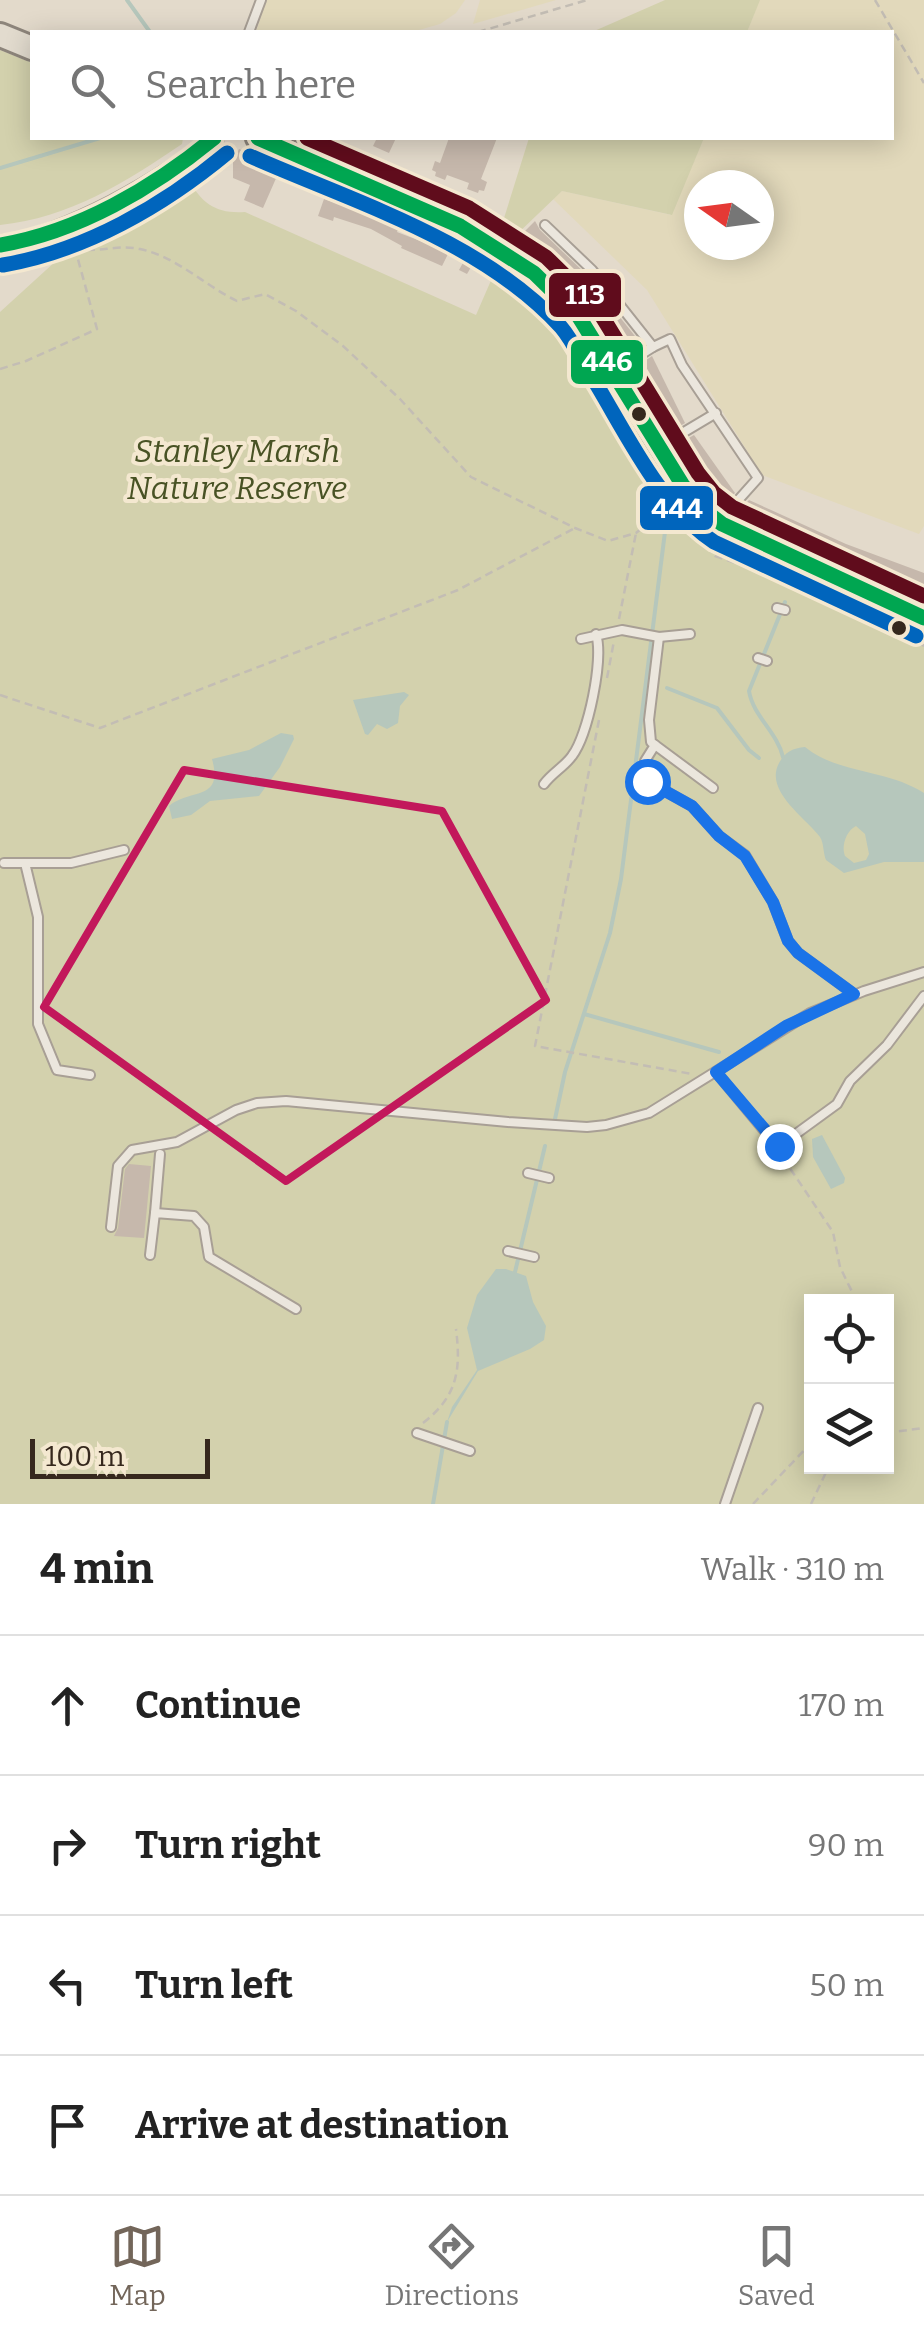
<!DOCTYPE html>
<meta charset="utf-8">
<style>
:root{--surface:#fff;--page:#f2f2f2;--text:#222;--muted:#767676;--line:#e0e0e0;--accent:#73665a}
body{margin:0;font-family:Bitter,serif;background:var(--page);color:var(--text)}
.controls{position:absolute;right:30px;bottom:30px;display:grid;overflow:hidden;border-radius:0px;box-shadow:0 5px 25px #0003}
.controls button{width:90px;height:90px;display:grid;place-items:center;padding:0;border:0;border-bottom:2px solid var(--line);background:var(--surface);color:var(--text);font:50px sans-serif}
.compass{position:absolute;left:684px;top:170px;width:90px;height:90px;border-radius:50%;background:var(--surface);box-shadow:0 5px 25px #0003;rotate:284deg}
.scale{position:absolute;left:30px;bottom:25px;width:180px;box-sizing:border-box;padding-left:10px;border:5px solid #36281d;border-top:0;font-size:28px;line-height:35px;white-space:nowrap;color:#36281d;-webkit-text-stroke:8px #f4e8d0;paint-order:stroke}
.stop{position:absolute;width:30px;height:30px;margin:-22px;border:8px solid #1a73e8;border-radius:50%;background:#fff}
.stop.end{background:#1a73e8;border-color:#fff;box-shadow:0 2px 10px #0008}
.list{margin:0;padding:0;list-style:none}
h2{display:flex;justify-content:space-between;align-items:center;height:130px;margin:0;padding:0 40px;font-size:42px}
h2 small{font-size:32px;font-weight:400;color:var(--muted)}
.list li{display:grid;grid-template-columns:65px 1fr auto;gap:30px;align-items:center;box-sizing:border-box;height:140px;padding:0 40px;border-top:2px solid var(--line)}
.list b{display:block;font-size:38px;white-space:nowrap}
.list em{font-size:32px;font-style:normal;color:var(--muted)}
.icon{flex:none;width:55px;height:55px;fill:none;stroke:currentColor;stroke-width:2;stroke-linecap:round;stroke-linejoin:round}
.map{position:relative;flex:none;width:924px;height:1504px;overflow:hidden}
.search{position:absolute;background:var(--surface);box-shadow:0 5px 25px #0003;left:30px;right:30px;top:30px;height:110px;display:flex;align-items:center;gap:25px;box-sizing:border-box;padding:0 35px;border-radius:0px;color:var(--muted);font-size:38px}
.sheet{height:690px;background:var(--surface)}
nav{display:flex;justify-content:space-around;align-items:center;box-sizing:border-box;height:140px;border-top:2px solid var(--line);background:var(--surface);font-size:28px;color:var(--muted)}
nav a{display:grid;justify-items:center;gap:5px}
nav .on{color:var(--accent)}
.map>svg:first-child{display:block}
.farmland{fill:#e2d9bb;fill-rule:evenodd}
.green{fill:#d3d1ad;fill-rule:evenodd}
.water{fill:#b6c7bc;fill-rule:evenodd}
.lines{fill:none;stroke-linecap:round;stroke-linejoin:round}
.stream{stroke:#b6c7bc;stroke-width:4}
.building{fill:#c6b8ac}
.service-casing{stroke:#a89f95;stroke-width:12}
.tertiary-casing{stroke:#a89f95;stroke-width:22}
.primary-casing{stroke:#8d857b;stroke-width:28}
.path{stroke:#c3bdb4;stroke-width:2.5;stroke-dasharray:8 5;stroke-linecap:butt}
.service{stroke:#ebe6dd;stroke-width:8}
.tertiary{stroke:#ebe6dd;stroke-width:18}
.primary{stroke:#e2dbce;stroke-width:22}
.bus-1-casing{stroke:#f4e8d0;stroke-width:22}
.bus-2-casing{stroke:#f4e8d0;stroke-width:22}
.bus-3-casing{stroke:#f4e8d0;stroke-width:22}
.bus-1{stroke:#00a651;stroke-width:15}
.bus-2{stroke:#0065bd;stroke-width:15}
.bus-3{stroke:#600c1c;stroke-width:15}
.route{stroke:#1a73e8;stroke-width:12}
.marked{fill:none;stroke:#c2185b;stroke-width:8;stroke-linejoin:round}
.bus-dot{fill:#36281d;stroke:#f4e8d0;stroke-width:4}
.labels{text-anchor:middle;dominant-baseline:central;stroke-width:8;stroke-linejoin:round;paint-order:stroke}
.park-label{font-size:32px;font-style:italic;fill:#485224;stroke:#f4e8d0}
.line-badge{stroke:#f4e8d0;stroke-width:4}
.badge-label{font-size:28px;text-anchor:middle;font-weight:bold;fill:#fff}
</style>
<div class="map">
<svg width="924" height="1504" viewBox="0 0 924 1504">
<rect width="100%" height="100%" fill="#e3dacb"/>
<!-- farmland -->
<g class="farmland">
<path d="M266,0h199l-9,13 -16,11 -28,8h-156z"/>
<path d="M480,0h76l-83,24z"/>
<path d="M759,0h165v526l-5,8 -157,-59 -115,-185 -94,-91 9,-8 109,24 33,-77h188v-106h-145zM699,185h60v60h-60z"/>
</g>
<!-- green -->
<g class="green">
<path d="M665,0h95l-13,32h-155z"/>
<path d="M0,50l32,13v75h151l-1,6c-56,38 -113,74 -182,81z"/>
<path d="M529,138h175l-32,77 -110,-24 -49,47 -13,-7z"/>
<path d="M189,180c13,24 28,34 56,32l231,103 23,-53c25,18 51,35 69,60 50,71 92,182 164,230l125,51 67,32v869h-924v-1192l57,-52 3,-10 45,-18zM812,1302h74v164h-74z"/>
</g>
<!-- water -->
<g class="water">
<path d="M404,692l5,3 -9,11 -2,17 -11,6 -10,-5 -9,11 -3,-1 -12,-34z"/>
<path d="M281,733l12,2 1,4 -14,28 -21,29 -49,5 -19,14 -19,4 -3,-13c21,-18 55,-4 43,-47l37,-9z"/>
<path d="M805,747c33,27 82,22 119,46v69h-40l-40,11 -18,-13c-3,-7 -2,-17 -6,-23 -15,-20 -56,-46 -41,-74 6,-11 14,-15 26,-16zM856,826l9,8 4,20 -3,6 -12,3 -9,-7c-4,-10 1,-25 11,-30z"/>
<path d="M822,1135l23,43 -1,5 -13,6 -18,-32 -1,-18z"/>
<path d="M496,1269h10l20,7 7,26 13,24 -2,14 -14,9 -52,22 -31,51 5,-15 25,-37 -10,-42 10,-33z"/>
</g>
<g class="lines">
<!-- stream -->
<g class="stream">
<path d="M127,0l23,32"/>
<path d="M0,168l100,-30"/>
<path d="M667,688l50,20 32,42 10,8"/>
<path d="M783,757c-6,-25 -30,-41 -34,-66l36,-89"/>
<path d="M584,1014l135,38"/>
<path d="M555,1119l10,-47 45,-139 11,-54 45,-355 8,-22"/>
<path d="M515,1272l30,-126"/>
<path d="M433,1504l14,-82"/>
</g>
</g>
<!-- building -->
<g class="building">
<path d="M377,138h19l-7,15 -16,-7z"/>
<path d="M449,138h48l-16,41 6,3 -3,9 -5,-1 -1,3 -11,-4 2,-6 -22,-8 -2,5 -10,-4 1,-4 -4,-2 3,-9 5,2z"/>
<path d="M239,149l42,18 -18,41 -19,-8 6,-15 -17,-7v-16z"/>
<path d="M324,199l52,18 23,10 -2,5 52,20 -7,14 -41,-18 1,-2 -31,-17 -37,-12 -1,4 -15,-5z"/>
<path d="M535,221l5,9 47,45 -9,9 -53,-53z"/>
<path d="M470,250l8,5 -11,19 -8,-4z"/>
<path d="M596,287l46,58 -9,6 -39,-47 -6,-9z"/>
<path d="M652,356l33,67 -13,8 -33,-66z"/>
<path d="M694,435l41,58 -12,11 -43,-61z"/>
<path d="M749,500l97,44 78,29v20l-84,-34 -102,-47z"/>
<path d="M129,1164l22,2 -7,72 -30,-2 4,-8 7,-59z"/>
</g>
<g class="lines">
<defs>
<g id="service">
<path d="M249,32l12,-32"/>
<path d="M545,225l47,45 61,77 17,-8 12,26 76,113 -34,38"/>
<path d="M567,304l30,-28"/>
<path d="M615,371l38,-24"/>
<path d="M664,444l52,-31"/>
<path d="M777,608l8,2"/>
<path d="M659,637l-10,83 2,22 62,46"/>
<path d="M581,639l41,-9 37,7 31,-3"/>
<path d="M758,658l9,3"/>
<path d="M655,745l-10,16 2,20 45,25 27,30 26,19 28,47 15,39 10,12 56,41"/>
<path d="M544,784c8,-11 20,-17 28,-28 16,-21 32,-97 24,-122"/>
<path d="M4,863h67l53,-13"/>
<path d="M25,863l13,54v107l19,46 33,5"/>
<path d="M716,1072l62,75 59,-43 13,-23 37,-36 37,-49"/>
<path d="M528,1173l21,5"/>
<path d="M155,1213l5,-59"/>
<path d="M111,1227l7,-61 14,-16 45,-8 59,-32 21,-7 29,-2 222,21 79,5 19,-2 43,-12 161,-100 54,-22 60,-19"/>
<path d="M508,1251l26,6"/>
<path d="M150,1255l5,-42 39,3 10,11 5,30 87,52"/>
<path d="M417,1433l53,18"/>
<path d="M725,1504l33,-96"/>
</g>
<path id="tertiary" d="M0,245c58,-4 171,-67 214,-107"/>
<g id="primary">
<path d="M0,35l32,13"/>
<path d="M258,138l202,88 74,47 45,44 103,167 18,23 22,17 202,94"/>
</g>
</defs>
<!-- service casing -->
<use href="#service" class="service-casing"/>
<!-- tertiary casing -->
<use href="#tertiary" class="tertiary-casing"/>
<!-- primary casing -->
<use href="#primary" class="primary-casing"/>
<!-- path -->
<g class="path">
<path d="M875,0l49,83"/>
<path d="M478,32l109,-32"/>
<path d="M62,243c27,15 50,0 78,6 37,8 64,36 97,52l28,-7 31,17 47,35 57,53 71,78 104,51 33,13 28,-8 38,-31"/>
<path d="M0,369l26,-8 71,-32 -21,-77"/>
<path d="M675,505l5,11 35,40 67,23 103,46 39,21"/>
<path d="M619,619l17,-86"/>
<path d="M607,678l7,-37"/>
<path d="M0,695l100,33 358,-138 115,-61"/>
<path d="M599,720l-64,326 157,28"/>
<path d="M783,1158l50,74 7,35 17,35"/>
<path d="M423,1423c35,-27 38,-54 33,-94"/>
<path d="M886,1433l38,-5"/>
<path d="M753,1504l59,-62"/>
<path d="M811,1504l18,-38"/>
</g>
<!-- service -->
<use href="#service" class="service"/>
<!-- tertiary -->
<use href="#tertiary" class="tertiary"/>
<!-- primary -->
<use href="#primary" class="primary"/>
<defs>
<g id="bus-1">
<path d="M258,138l202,88 74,47 45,44 103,167 18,23 22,17 202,94"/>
<path d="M0,245c78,-13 153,-57 214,-107"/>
</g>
<g id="bus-2">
<path d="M250,156c104,46 233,85 311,171 11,13 19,30 28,45 35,56 69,133 125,170l202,94"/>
<path d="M3,265c82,-14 160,-59 224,-112"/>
</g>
<path id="bus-3" d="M307,138l162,70 77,49 49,48 103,168 16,20 18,14 192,89"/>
</defs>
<!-- bus-1 casing -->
<use href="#bus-1" class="bus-1-casing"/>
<!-- bus-2 casing -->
<use href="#bus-2" class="bus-2-casing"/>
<!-- bus-3 casing -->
<use href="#bus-3" class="bus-3-casing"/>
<!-- bus-1 -->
<use href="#bus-1" class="bus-1"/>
<!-- bus-2 -->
<use href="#bus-2" class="bus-2"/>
<!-- bus-3 -->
<use href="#bus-3" class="bus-3"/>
</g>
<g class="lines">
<!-- route -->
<path class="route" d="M647,781l45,25 27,30 26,20 28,46 15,39 10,12 56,41 -68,32 -70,46 63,74"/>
</g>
<!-- marked area -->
<path class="marked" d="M184,770l258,41 104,189 -260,181 -242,-174z"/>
<!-- markers -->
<g class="bus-dot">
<circle cx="639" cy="414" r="9"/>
<circle cx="899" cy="628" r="9"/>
</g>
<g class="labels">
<!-- park labels -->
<g class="park-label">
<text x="237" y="451">Stanley Marsh<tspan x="237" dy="37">Nature Reserve</tspan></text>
</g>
</g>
<g class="line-badge">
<rect x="547" y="271" width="76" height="48" rx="10" fill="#600c1c"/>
<rect x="569" y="338" width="76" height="48" rx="10" fill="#00a651"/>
<rect x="638" y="484" width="77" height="48" rx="10" fill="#0065bd"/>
</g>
<g class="badge-label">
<text x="585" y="304">113</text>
<text x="607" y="371">446</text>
<text x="677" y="518">444</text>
</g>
</svg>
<div class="controls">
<button><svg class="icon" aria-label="locate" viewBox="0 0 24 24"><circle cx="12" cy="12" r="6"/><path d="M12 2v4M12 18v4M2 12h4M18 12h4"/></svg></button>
<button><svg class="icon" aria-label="layers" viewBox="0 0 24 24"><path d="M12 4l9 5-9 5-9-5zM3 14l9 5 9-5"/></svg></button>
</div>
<svg class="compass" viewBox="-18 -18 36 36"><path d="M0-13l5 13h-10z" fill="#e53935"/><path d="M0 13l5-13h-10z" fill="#767676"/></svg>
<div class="scale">100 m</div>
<div class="stop" style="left:647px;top:781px"></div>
<div class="stop end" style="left:779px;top:1146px"></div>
<div class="search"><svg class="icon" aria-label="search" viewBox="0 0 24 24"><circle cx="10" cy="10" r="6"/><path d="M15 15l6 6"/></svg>Search here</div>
</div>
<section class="sheet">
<h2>4 min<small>Walk · 310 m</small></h2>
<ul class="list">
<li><svg class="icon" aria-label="ahead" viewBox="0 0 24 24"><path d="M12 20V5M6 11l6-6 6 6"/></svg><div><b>Continue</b></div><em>170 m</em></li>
<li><svg class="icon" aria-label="right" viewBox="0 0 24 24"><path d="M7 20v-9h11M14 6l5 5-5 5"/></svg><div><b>Turn right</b></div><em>90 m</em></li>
<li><svg class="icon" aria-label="left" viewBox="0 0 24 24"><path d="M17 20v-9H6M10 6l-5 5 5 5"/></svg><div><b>Turn left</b></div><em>50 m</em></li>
<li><svg class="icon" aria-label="arrive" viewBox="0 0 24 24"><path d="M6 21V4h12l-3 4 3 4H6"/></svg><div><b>Arrive at destination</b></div></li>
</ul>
</section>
<nav>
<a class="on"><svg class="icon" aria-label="map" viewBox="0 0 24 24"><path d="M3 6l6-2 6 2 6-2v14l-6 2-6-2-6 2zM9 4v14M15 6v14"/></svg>Map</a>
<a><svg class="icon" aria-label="directions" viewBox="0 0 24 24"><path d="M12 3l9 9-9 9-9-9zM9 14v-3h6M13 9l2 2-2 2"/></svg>Directions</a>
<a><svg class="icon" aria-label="saved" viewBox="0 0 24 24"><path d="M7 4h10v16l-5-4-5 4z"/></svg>Saved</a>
</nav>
